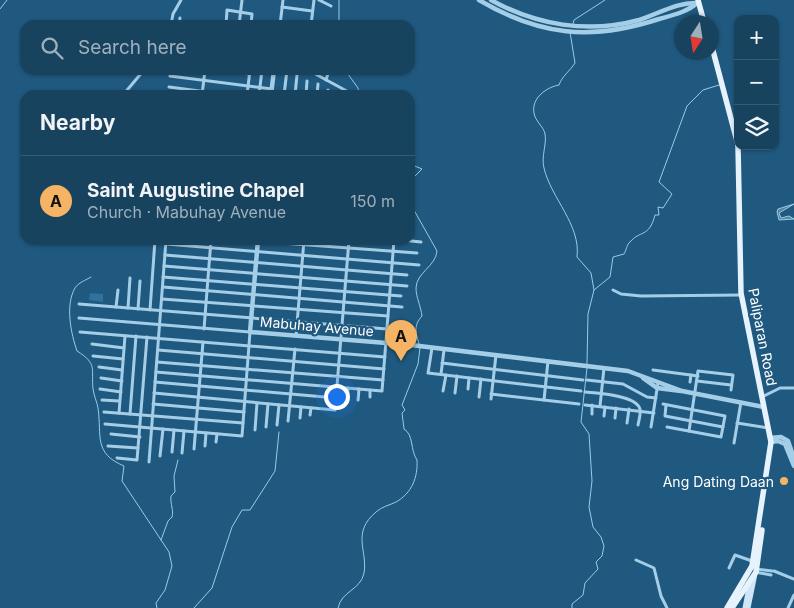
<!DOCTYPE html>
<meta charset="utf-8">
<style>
:root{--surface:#18435f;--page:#214a65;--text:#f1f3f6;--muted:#9fb0bd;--line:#365c74;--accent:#f5b465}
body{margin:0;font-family:Inter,sans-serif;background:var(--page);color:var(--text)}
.controls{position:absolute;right:15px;top:15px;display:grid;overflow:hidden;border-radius:10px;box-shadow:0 1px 4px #0004}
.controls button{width:45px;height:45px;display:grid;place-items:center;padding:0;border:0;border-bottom:1px solid var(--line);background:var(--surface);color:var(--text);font:25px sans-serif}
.compass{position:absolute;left:674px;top:15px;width:45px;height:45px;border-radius:50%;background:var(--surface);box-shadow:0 1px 4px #0004;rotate:192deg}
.you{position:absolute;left:336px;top:396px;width:18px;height:18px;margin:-12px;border:4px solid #fff;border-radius:50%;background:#1a73e8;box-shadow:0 0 0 8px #1a73e833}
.badge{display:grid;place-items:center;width:32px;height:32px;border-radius:50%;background:var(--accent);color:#111;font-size:16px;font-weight:700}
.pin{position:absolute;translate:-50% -41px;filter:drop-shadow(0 1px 2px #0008)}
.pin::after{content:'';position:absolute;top:26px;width:18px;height:15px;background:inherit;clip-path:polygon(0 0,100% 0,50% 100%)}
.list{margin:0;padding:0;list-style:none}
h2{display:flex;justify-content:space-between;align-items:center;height:65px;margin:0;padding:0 20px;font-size:21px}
h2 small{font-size:16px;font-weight:400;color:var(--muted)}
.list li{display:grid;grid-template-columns:32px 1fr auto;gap:15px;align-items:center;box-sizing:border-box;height:90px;padding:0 20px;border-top:1px solid var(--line)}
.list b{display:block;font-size:19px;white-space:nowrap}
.list p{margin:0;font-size:16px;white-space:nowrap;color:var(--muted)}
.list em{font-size:16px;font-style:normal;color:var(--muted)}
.icon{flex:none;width:28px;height:28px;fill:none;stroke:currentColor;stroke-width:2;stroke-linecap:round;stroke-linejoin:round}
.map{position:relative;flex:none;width:794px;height:608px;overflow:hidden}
.search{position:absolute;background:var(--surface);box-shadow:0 1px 4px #0004;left:20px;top:20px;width:395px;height:55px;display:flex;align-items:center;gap:12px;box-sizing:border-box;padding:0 18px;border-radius:15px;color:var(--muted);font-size:19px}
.panel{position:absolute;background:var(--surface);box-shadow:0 1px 4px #0004;left:20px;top:90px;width:395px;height:155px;border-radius:15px}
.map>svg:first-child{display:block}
.green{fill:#30729b}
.water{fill:#58819c;stroke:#98cbe9}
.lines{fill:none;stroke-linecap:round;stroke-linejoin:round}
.stream{stroke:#98cbe9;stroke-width:1}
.minor{stroke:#a4cee7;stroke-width:3}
.tertiary{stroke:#a4cee7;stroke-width:4.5}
.secondary{stroke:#cfe6f6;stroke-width:5}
.primary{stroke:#e6f3fd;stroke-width:5.5}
.poi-dot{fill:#f5b465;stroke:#20597f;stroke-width:2}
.labels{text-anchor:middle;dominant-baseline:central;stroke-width:4.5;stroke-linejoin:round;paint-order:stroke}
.street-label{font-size:14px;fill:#fff;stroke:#20597f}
.poi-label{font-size:14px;fill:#fff;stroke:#20597f;text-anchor:end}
</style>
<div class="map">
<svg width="794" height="608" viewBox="0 0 794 608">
<rect width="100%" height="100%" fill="#20597f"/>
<!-- green -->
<path class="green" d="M90,293l13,1v8l-14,-2z"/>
<!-- water -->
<path class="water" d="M794,204l-15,9 2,5 8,-2 5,3 -15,1 -2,-8 1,-3z"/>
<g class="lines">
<!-- stream -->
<g class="stream">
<path d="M0,9l7,-9"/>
<path d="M573,24l1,-4 31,-20"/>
<path d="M339,25v-25"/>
<path d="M570,32l5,31c-5,8 -13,13 -16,22 -12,2 -28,13 -25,28 1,8 10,14 11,21 2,10 -4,22 -1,34 7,30 37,57 33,89l14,16 3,17 -6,24 -1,50"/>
<path d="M345,70l13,18 1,7"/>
<path d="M410,164l12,5 -12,12"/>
<path d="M410,203l27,48c-1,15 -21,22 -21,37 0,9 5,19 6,28 -9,10 -6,16 -3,28"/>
<path d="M91,277c-5,3 -13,6 -16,11 -10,17 -4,46 2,63 21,13 14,18 16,38 1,7 4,13 5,19 4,28 -5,45 26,58l-2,15 47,71 3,14 -7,24 -9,13 1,5"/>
<path d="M594,290l16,-13 3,-20 11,-3c2,-3 3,-10 6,-12 10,-12 19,-4 25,-27h4l-1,-8 5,1 9,-14 -13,-12 28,-76 16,-16 16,-5"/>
<path d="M161,540l7,-19 4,-4c2,-7 -2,-13 -1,-21l4,-4 -1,-16 4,-16"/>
<path d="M194,608l18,-20 20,-61 10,-17h8l25,-39 4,-39"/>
<path d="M338,608c3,-17 23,-18 26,-35 4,-22 -13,-40 12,-61 5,-5 14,-7 20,-10 16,-9 22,-25 21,-42 -7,-10 -3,-25 -13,-31l-2,-16 3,-3 -3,-5 16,-41 2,-16"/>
<path d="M572,608v-4l11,-9 2,-12 13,-14 -2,-7 6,-6 2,-10 -3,-9 -8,-10 -4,-20 3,-26 -3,-47 -8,-12 6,-54"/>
</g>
<!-- minor -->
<g class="minor">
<path d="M319,0l12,6"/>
<path d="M282,7l30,4"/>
<path d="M171,25l2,-11 8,-14"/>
<path d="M179,25l1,-7"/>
<path d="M190,25l1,-3"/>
<path d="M226,25l1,-15 25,4 -1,11"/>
<path d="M239,25l3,-25"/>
<path d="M280,25l3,-25"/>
<path d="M311,25l3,-25"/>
<path d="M209,70l41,4"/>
<path d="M308,70l46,25"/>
<path d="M170,76l102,13"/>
<path d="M326,80l3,-10"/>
<path d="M169,87l61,8"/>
<path d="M123,95l21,-25"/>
<path d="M202,95l3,-25"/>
<path d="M247,95l3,-25"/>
<path d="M259,95l3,-25"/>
<path d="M284,95l3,-25"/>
<path d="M295,95l2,-20"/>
<path d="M306,95l1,-14"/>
<path d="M317,95l1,-11"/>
<path d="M328,95v-5"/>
<path d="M240,240l177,13"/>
<path d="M402,240l19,2"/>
<path d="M166,244l253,21"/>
<path d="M165,255l242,20"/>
<path d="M164,266l243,20"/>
<path d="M163,277l238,19"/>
<path d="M163,287l239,20"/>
<path d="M613,290l8,4 20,2 100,-1"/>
<path d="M162,299l226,17"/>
<path d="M79,304l308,25"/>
<path d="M116,307l2,-17"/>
<path d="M128,308l2,-30"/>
<path d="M138,309l2,-28"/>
<path d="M150,310l5,-70"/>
<path d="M79,318l171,14 -8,104 -137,-12"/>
<path d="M204,329l7,-89"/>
<path d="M80,332l305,25"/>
<path d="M296,336l8,-96"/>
<path d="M92,344l32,4"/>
<path d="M432,348l-4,25 153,18"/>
<path d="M158,350l226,19"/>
<path d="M93,356l30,3"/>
<path d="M157,362l226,18"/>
<path d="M442,363l141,17"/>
<path d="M99,367l23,3"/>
<path d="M653,370l45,6"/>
<path d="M156,372l226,19 12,-151"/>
<path d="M441,374l3,-24"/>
<path d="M101,378l21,3"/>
<path d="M587,380l36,4 24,13 9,1"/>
<path d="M697,381l34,4"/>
<path d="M155,382l181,16"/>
<path d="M690,382l1,-7"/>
<path d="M100,389l21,3"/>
<path d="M468,389l1,-11"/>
<path d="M443,391l3,-16"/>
<path d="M585,392c12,1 51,3 55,17 1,4 -1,11 -2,16"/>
<path d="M154,393l181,17 14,-170"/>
<path d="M455,393l2,-17"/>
<path d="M491,394l88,10"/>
<path d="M370,397v-7"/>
<path d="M479,397l2,-18"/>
<path d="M762,397l18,-9h14"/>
<path d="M491,399l5,-44"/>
<path d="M102,400l17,1"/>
<path d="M358,400l1,-11"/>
<path d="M544,400l4,-39"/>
<path d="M347,403l1,-15"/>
<path d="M153,404l91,8"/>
<path d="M663,404l62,12 -4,21 -54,-10"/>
<path d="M585,405l69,8"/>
<path d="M666,405l-1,11 58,11"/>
<path d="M600,406l4,-38"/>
<path d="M104,412l139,11"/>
<path d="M119,413l6,-77"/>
<path d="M130,414l6,-78"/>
<path d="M592,414v-9"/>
<path d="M310,415l1,-7"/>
<path d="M604,416l1,-9"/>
<path d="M300,418l1,-11"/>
<path d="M615,418l1,-10"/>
<path d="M288,421l7,-72"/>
<path d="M627,423l2,-14"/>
<path d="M737,423l31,5"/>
<path d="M277,425l2,-20"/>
<path d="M266,427l2,-23"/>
<path d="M651,427l7,-44"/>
<path d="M255,430l2,-27"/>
<path d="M689,431l9,-60 35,4 -2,15"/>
<path d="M111,434l29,3"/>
<path d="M216,442l1,-8"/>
<path d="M734,443l7,-41"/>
<path d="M108,446l30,2"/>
<path d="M205,446l1,-13"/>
<path d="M194,449l9,-107"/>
<path d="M172,452l2,-22"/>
<path d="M182,453l2,-22"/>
<path d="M160,456l3,-27"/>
<path d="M117,458l20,2 10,-123"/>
<path d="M149,462l17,-222"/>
<path d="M636,560l18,8 7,28 6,12"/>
<path d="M729,568l6,-13 17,6"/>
<path d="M755,569l17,2"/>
<path d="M774,571l20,8"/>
<path d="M755,572l16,3"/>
<path d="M788,608l6,-13"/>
</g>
<!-- tertiary -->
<g class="tertiary">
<path d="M479,0c61,36 112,41 180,19 14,-4 28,-7 38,-16"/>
<path d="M491,0c45,25 97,34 148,20 19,-6 38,-18 58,-17"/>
<path d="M271,95l3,-25"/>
<path d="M258,240l-8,92 161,13 217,26 54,20 82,16"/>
<path d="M643,378l14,10 24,3"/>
<path d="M770,438l11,-1 7,4 6,17"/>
<path d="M771,442l7,-1 7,3 9,22"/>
</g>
<!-- secondary -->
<g class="secondary">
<path d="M745,608l5,-26"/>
<path d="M748,608l7,-34"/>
</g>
<!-- primary -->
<g class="primary">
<path d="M698,0l6,22"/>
<path d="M712,47l26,98"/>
<path d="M727,608l25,-42 19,-124 -30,-149 -3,-147"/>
<path d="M732,608l24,-36 6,-42"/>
</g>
</g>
<!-- markers -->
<circle class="poi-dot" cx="784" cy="481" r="5"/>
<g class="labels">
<!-- street labels -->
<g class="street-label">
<text transform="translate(317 326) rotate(5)">Mabuhay Avenue</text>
<text transform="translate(763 337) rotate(79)">Paliparan Road</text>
</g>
<!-- poi labels -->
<g class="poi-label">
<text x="774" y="481">Ang Dating Daan</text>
</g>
</g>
</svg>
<div class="controls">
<button>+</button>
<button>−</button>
<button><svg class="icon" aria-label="layers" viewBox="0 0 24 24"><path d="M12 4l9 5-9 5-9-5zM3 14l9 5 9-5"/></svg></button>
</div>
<svg class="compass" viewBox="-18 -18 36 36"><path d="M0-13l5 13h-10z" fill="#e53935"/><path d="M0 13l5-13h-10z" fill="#9fb0bd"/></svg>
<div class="you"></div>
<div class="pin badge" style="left:401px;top:361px">A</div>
<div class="search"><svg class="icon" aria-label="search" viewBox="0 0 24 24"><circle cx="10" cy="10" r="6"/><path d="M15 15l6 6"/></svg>Search here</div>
<section class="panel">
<h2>Nearby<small></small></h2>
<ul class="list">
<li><span class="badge">A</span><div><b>Saint Augustine Chapel</b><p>Church · Mabuhay Avenue</p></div><em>150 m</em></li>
</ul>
</section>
</div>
